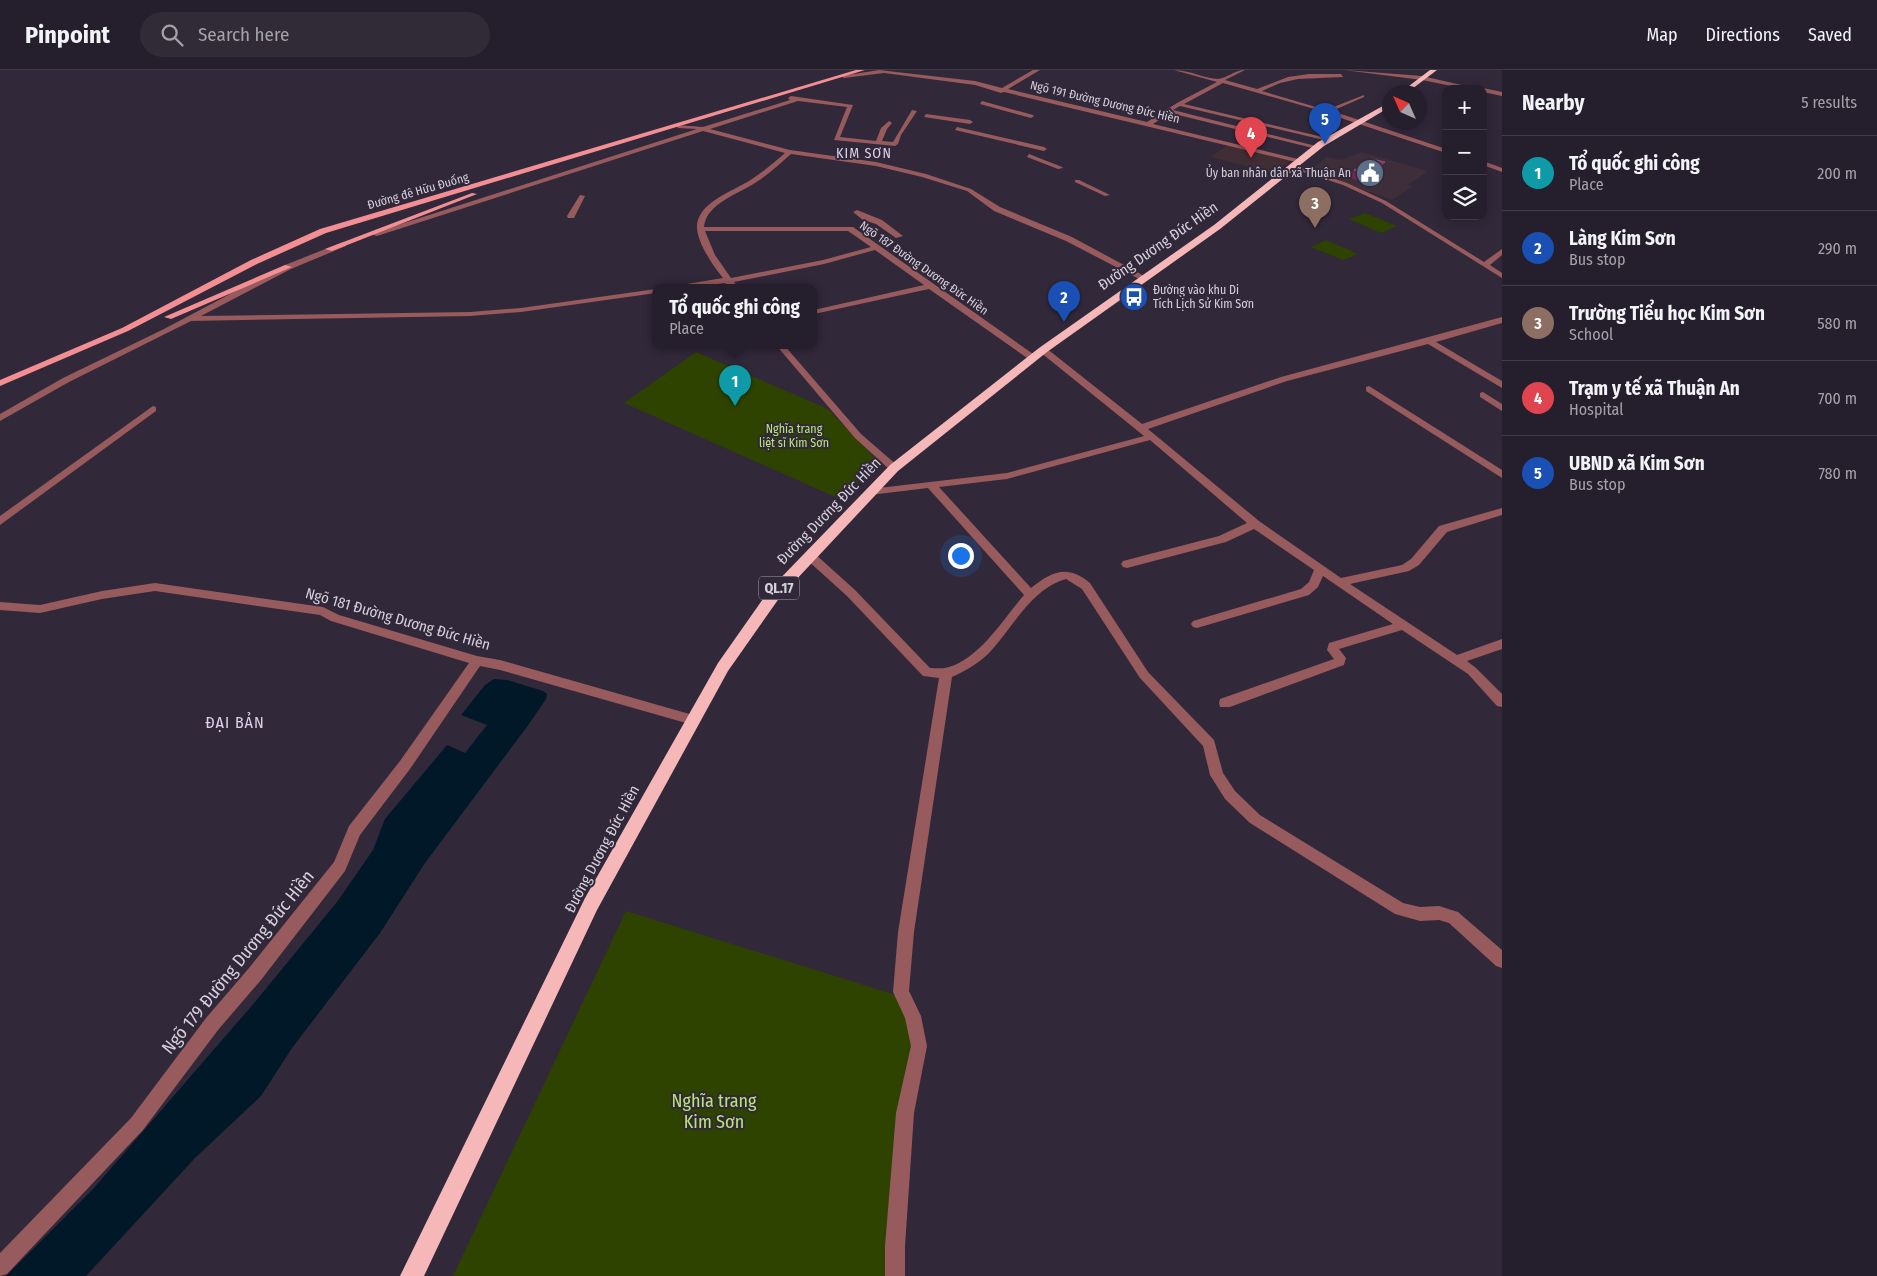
<!DOCTYPE html>
<meta charset="utf-8">
<style>
:root{--surface:#251e2c;--page:#312b38;--text:#f1f3f6;--muted:#a3a2a9;--line:#423c48;--accent:#8c9099}
body{margin:0;font-family:"Fira Sans Condensed",sans-serif;background:var(--page);color:var(--text)}
.controls{position:absolute;right:15px;top:15px;display:grid;overflow:hidden;border-radius:10px;box-shadow:0 2px 12px #0003}
.controls button{width:45px;height:45px;display:grid;place-items:center;padding:0;border:0;border-bottom:1px solid var(--line);background:var(--surface);color:var(--text);font:25px sans-serif}
.compass{position:absolute;left:1382px;top:15px;width:45px;height:45px;border-radius:50%;background:var(--surface);box-shadow:0 2px 12px #0003;rotate:315deg}
.you{position:absolute;left:960px;top:485px;width:18px;height:18px;margin:-12px;border:4px solid #fff;border-radius:50%;background:#1a73e8;box-shadow:0 0 0 8px #1a73e833}
.badge{display:grid;place-items:center;width:32px;height:32px;border-radius:50%;background:var(--accent);color:#fff;font-size:16px;font-weight:700}
.pin{position:absolute;translate:-50% -41px;filter:drop-shadow(0 1px 2px #0008)}
.pin::after{content:'';position:absolute;top:26px;width:18px;height:15px;background:inherit;clip-path:polygon(0 0,100% 0,50% 100%)}
.popup{position:absolute;left:652px;top:214px;width:165px;height:65px;box-sizing:border-box;display:grid;place-content:center;border-radius:10px;background:var(--surface);filter:drop-shadow(0 1px 4px #0005);font-size:16px;white-space:nowrap;color:var(--muted)}
.popup b{font-size:19px;color:var(--text)}
.popup::after{content:'';position:absolute;left:50%;top:100%;margin-left:-10px;border:10px solid transparent;border-top-color:var(--surface)}
.list{margin:0;padding:0;list-style:none}
h2{display:flex;justify-content:space-between;align-items:center;height:65px;margin:0;padding:0 20px;font-size:21px}
h2 small{font-size:16px;font-weight:400;color:var(--muted)}
.list li{display:grid;grid-template-columns:32px 1fr auto;gap:15px;align-items:center;box-sizing:border-box;height:75px;padding:0 20px;border-top:1px solid var(--line)}
.list b{display:block;font-size:19px;white-space:nowrap}
.list p{margin:0;font-size:16px;white-space:nowrap;color:var(--muted)}
.list em{font-size:16px;font-style:normal;color:var(--muted)}
.icon{flex:none;width:28px;height:28px;fill:none;stroke:currentColor;stroke-width:2;stroke-linecap:round;stroke-linejoin:round}
.map{position:relative;flex:none;width:1502px;height:1206px;overflow:hidden}
header{display:flex;align-items:center;gap:30px;box-sizing:border-box;height:70px;padding:0 25px;background:var(--surface);border-bottom:1px solid var(--line)}
header strong{font-size:24px}
nav{display:flex;gap:28px;margin-inline-start:auto;font-size:18px}
.search{width:350px;height:45px;background:var(--page);display:flex;align-items:center;gap:12px;box-sizing:border-box;padding:0 18px;border-radius:28px;color:var(--muted);font-size:19px}
main{display:flex}
aside{flex:1;background:var(--surface)}
.map>svg:first-child{display:block}
.commercial{fill:#3e2e39}
.medical{fill:#412d34}
.green{fill:#2e4300}
.water{fill:#001828}
.lines{fill:none;stroke-linecap:round;stroke-linejoin:round}
.minor{fill:#975a5d;fill-rule:evenodd}
.major{fill:#f38e93;fill-rule:evenodd}
.highway{fill:#f5b7b8;fill-rule:evenodd}
.wall{fill:#73274e}
.shaded-wall{fill:#54203f}
.building{fill:#7e395d;stroke:#8c5171}
.labels{text-anchor:middle;dominant-baseline:central;stroke-width:4;stroke-linejoin:round;paint-order:stroke}
.far-street-label{font-size:12px;fill:#d6d0dc;stroke:#31283a}
.far-poi-label{font-size:12px;fill:#d6d0dc;stroke:#31283a;text-anchor:end}
.far-park-label{font-size:12px;fill:#b9e573;stroke:#31283a}
.far-neighbourhood-label{font-size:14px;letter-spacing:1px;fill:#dcd1e9;stroke:#31283a}
.shield{fill:#31283a;stroke:#a49eab;stroke-width:1}
.shield-label{font-size:14px;font-weight:bold;fill:#d6d0dc}
.street-label{font-size:15px;fill:#d6d0dc;stroke:#31283a}
.neighbourhood-label{font-size:16px;letter-spacing:1px;fill:#dcd1e9;stroke:#31283a}
.near-street-label{font-size:18px;fill:#d6d0dc;stroke:#31283a}
.near-park-label{font-size:18px;fill:#b9e573;stroke:#31283a}
</style>
<header>
<strong>Pinpoint</strong>
<div class="search"><svg class="icon" aria-label="search" viewBox="0 0 24 24"><circle cx="10" cy="10" r="6"/><path d="M15 15l6 6"/></svg>Search here</div>
<nav><a>Map</a><a>Directions</a><a>Saved</a></nav>
</header>
<main>
<div class="map">
<svg width="1502" height="1206" viewBox="0 0 1502 1206">
<rect width="100%" height="100%" fill="#31283a"/>
<!-- commercial -->
<path class="commercial" d="M1362,82l66,19 -20,14 4,2 -20,13 -83,-29 18,-14 14,3z"/>
<!-- medical -->
<path class="medical" d="M1231,73l62,16 -20,14 -63,-16z"/>
<!-- green -->
<g class="green">
<path d="M1365,143l32,13 -16,7 -32,-14z"/>
<path d="M1326,170l32,14 -15,6 -32,-13z"/>
<path d="M696,282l132,57 51,53 -39,37 -216,-96z"/>
<path d="M626,841l273,85 14,20 -14,260h-446z"/>
</g>
<!-- water -->
<path class="water" d="M494,609l13,1 36,11 4,3 -1,5 -17,25 -104,139 -45,70 -88,115 -31,48 -66,62 -109,118h-80l88,-88 161,-186 82,-100 36,-52 12,-31 62,-74 18,8 22,-28 -26,-10 24,-30z"/>
<g class="lines">
<!-- minor -->
<g class="minor">
<path d="M879,0l96,11 27,7 31,-18h7l-32,19 139,33 30,-19 40,-21 -43,-12c15,0 32,9 44,9 9,-1 17,-9 27,-9l-20,10 32,9 31,-12 21,-3h32l2,3 -45,2 -18,4 -18,8 64,19 38,-15v2l-32,14 114,38v4l-135,-45 -88,-25 -39,21 147,35 -3,2 -148,-35 -7,4 147,37 -3,2 -147,-36 -17,11 149,36v2l-2,1 -296,-71 -3,1 -26,-8 -91,-12 -40,5 -3,-2z"/>
<path d="M1344,0l78,6 57,13h-13l-44,-9z"/>
<path d="M1483,18l19,4v4l-19,-4v-3h-2z"/>
<path d="M791,26l62,9 -13,32 36,4 5,-13 8,-7 3,2 -5,6 -5,12 11,1 19,-32 5,1 -16,24 -3,9 -3,2 -61,-6 13,-33 -49,-6 -88,28 80,21 86,12 50,12 45,15 29,18 72,30 76,41 -7,2 -75,-39 -72,-30 -27,-20 -45,-14 -46,-11 -85,-12c-10,9 -21,19 -33,27 -17,12 -52,22 -54,46h149l183,129v4h-6l-101,-71 -115,25v-4l110,-25 -49,-35 -51,14 -90,18 4,5h-8l-5,-4 -30,4h-18l4,-2 42,-7c-10,-12 -31,-42 -25,-58 7,-21 38,-30 54,-41 12,-8 23,-17 33,-26l-82,-22 -326,105 -7,-2 327,-105 -19,-1 -2,-3 27,2 87,-27 -2,-2zM705,161h143l23,16 -48,13 -92,18 -16,-23z"/>
<path d="M982,31l51,14 1,1 -3,2 -51,-14z"/>
<path d="M926,44l44,6 3,2 -3,2 -46,-7z"/>
<path d="M957,57l87,20 3,2 -3,2 -89,-21z"/>
<path d="M1029,84l33,13 1,1 -5,1 -31,-12z"/>
<path d="M1483,91l19,7v4l-19,-7z"/>
<path d="M1293,95l54,18 39,18 98,61 18,-13v6l-12,10 12,8v5l-120,-75 -39,-18 -52,-17 -1,-1z"/>
<path d="M1075,110h4l31,15 -5,1 -30,-14z"/>
<path d="M580,125l5,1 -11,22h-6l-1,-2z"/>
<path d="M857,140l25,10 21,16 -7,2 -20,-14 -13,-4 -10,-8z"/>
<path d="M343,172h3v4l-55,23 -90,47 269,-4 51,-4 135,-19v4l-135,19 -51,4 -279,5 -122,61 -69,39v-7l63,-36 101,-49 121,-64z"/>
<path d="M1502,247v6l-66,19 66,39v7l-74,-44 -141,37 -139,48 111,92 82,57 61,-13 9,-6 28,-33 63,-18v7l-55,17 -28,33 -10,6 -59,13 107,71 45,-16v10l-35,12 9,7 26,26v13l-5,-1 -29,-32 -66,-44 -63,19 7,9 -2,7 -114,42h-10l-1,-4 1,-4 114,-40 -7,-9 2,-7 64,-19 -70,-48 -5,11 -9,8 -112,33 -4,-1 -2,-3 2,-3 108,-32 8,-7 5,-12 -60,-41 -28,13 -99,26 -4,-1 -2,-3 2,-3 96,-25 28,-13 -97,-83 -143,39 -68,8 92,101c21,-17 37,-24 59,-5l58,89 66,68 9,33 12,18 25,24 143,88 17,4 19,-1 19,6 44,38v18l-6,-2 -47,-43 -10,-3 -19,1 -25,-7 -145,-91 -25,-24 -15,-24 -7,-29 -63,-68 -58,-89 -16,-10c-36,10 -54,51 -79,76 -11,10 -22,16 -35,22l-38,255 -5,59 12,25 6,30 -13,67 -9,133v30h-20v-30l11,-133 15,-67 -6,-28 -12,-26 5,-60 41,-254 -16,-2 -76,-80 -41,-37 -2,-3 2,-3h8l41,37 75,78c6,0 14,1 19,-1 32,-10 54,-48 75,-72l-96,-107 -58,7 -5,-3 5,-3 137,-16 137,-37 -104,-84v-4h6l96,76 139,-47z"/>
<path d="M776,275h8l77,89 37,32v4h-8l-35,-32z"/>
<path d="M1369,316l133,84v8l-136,-87v-4z"/>
<path d="M1483,322l19,12v7l-22,-14v-4z"/>
<path d="M153,336l3,1v4l-156,114v-9z"/>
<path d="M155,513l168,24 16,8 138,41 23,4 193,55 5,1 2,4 -2,4 -5,1 -193,-55 -20,-4 -70,103 -50,66 -15,36 -84,109 -43,50 -75,100 -136,144 -7,2v-23l131,-135 75,-100 43,-50 85,-106 15,-36 51,-65 69,-98 -138,-42 -11,-6 -165,-24 -53,8 -62,14 -40,-3v-8l40,3 62,-14z"/>
</g>
<!-- major -->
<g class="major">
<path d="M856,0h9l-539,163 -69,31 -129,67 -128,55v-6l122,-52 129,-68 69,-31z"/>
<path d="M472,123l5,1 -145,57 -7,-2z"/>
<path d="M285,195l7,2 -121,52 -7,-2z"/>
</g>
<!-- highway -->
<g class="highway">
<path d="M1430,0h7l-29,22h-7z"/>
<path d="M1390,32v5l-66,39 -104,83 -173,123 -149,119 -118,126 -52,74 -131,239 -173,366h-24l185,-378 133,-235 52,-74 120,-124 149,-117 175,-123 104,-83z"/>
</g>
</g>
<!-- wall -->
<path class="wall" d="M1354,100h26l-17,12 -13,-4z"/>
<!-- shaded-wall -->
<path class="shaded-wall" d="M1385,92l-5,8 -17,12 4,-8z"/>
<!-- building -->
<path class="building" d="M1372,89l13,3 -18,12 -13,-4z"/>
<!-- icons -->
<defs>
<symbol id="civic-disc" viewBox="-11 -11 22 22"><circle r="9.5" fill="#5c6f8a" stroke="#31283a"/><path d="M-.6-6.5H3V-4.5H.6V-3L4-1V1h2V6H-6V1h2V-1L-.6-3ZM-1.2 2.5V6h2.4V2.5Z" fill="#fff"/></symbol>
<symbol id="bus-disc" viewBox="-11 -11 22 22"><circle r="9.5" fill="#1a4fb4" stroke="#31283a"/><path d="M-5-6H5V4H4V6H2V4H-2V6H-4V4H-5ZM-3.5-4V0h7V-4ZM-3.5 1.2v1.5H-2V1.2ZM2 1.2v1.5H3.5V1.2Z" fill="#fff"/></symbol>
</defs>
<g fill-rule="evenodd">
<use href="#civic-disc" x="1354" y="87" width="32" height="32"/>
<use href="#bus-disc" x="1118" y="211" width="32" height="32"/>
</g>
<g class="labels">
<!-- far-street labels -->
<g class="far-street-label">
<text transform="translate(1105 32) rotate(13)">Ngõ 191 Đường Dương Đức Hiền</text>
<text transform="translate(418 121) rotate(-16)">Đường đê Hữu Đuống</text>
<text transform="translate(924 198) rotate(35)">Ngõ 187 Đường Dương Đức Hiền</text>
</g>
<!-- far-poi labels -->
<g class="far-poi-label">
<text x="1351" y="103">Ủy ban nhân dân xã Thuận An</text>
<text x="1153" y="220" text-anchor="start">Đường vào khu Di<tspan x="1153" dy="14">Tích Lịch Sử Kim Sơn</tspan></text>
</g>
<!-- far-park labels -->
<g class="far-park-label">
<text x="794" y="359">Nghĩa trang<tspan x="794" dy="14">liệt sĩ Kim Sơn</tspan></text>
</g>
<!-- far-neighbourhood labels -->
<g class="far-neighbourhood-label">
<text x="864" y="83">KIM SƠN</text>
</g>
<!-- shield labels -->
<rect class="shield" x="759" y="506.5" width="40" height="23" rx="4"/>
<g class="shield-label">
<text x="779" y="518">QL.17</text>
</g>
<!-- street labels -->
<g class="street-label">
<text transform="translate(1158 176) rotate(-35)">Đường Dương Đức Hiền</text>
<text transform="translate(829 441) rotate(-46)">Đường Dương Đức Hiền</text>
<text transform="translate(398 549) rotate(16)">Ngõ 181 Đường Dương Đức Hiền</text>
<text transform="translate(602 779) rotate(-62)">Đường Dương Đức Hiền</text>
</g>
<!-- neighbourhood labels -->
<g class="neighbourhood-label">
<text x="235" y="652">ĐẠI BẢN</text>
</g>
<!-- near-street labels -->
<g class="near-street-label">
<text transform="translate(238 892) rotate(-51)">Ngõ 179 Đường Dương Đức Hiền</text>
</g>
<!-- near-park labels -->
<g class="near-park-label">
<text x="714" y="1031">Nghĩa trang<tspan x="714" dy="21">Kim Sơn</tspan></text>
</g>
</g>
</svg>
<div class="controls">
<button>+</button>
<button>−</button>
<button><svg class="icon" aria-label="layers" viewBox="0 0 24 24"><path d="M12 4l9 5-9 5-9-5zM3 14l9 5 9-5"/></svg></button>
</div>
<svg class="compass" viewBox="-18 -18 36 36"><path d="M0-13l5 13h-10z" fill="#e53935"/><path d="M0 13l5-13h-10z" fill="#a3a2a9"/></svg>
<div class="you"></div>
<div class="pin badge" style="left:735px;top:336px;background:#0f9aa8">1</div>
<div class="popup"><b>Tổ quốc ghi công</b>Place</div>
<div class="pin badge" style="left:1064px;top:252px;background:#1a4fb4">2</div>
<div class="pin badge" style="left:1315px;top:158px;background:#8d6e63">3</div>
<div class="pin badge" style="left:1251px;top:88px;background:#e0444e">4</div>
<div class="pin badge" style="left:1325px;top:74px;background:#1a4fb4">5</div>
</div>
<aside>
<h2>Nearby<small>5 results</small></h2>
<ul class="list">
<li><span class="badge" style="background:#0f9aa8">1</span><div><b>Tổ quốc ghi công</b><p>Place</p></div><em>200 m</em></li>
<li><span class="badge" style="background:#1a4fb4">2</span><div><b>Làng Kim Sơn</b><p>Bus stop</p></div><em>290 m</em></li>
<li><span class="badge" style="background:#8d6e63">3</span><div><b>Trường Tiểu học Kim Sơn</b><p>School</p></div><em>580 m</em></li>
<li><span class="badge" style="background:#e0444e">4</span><div><b>Trạm y tế xã Thuận An</b><p>Hospital</p></div><em>700 m</em></li>
<li><span class="badge" style="background:#1a4fb4">5</span><div><b>UBND xã Kim Sơn</b><p>Bus stop</p></div><em>780 m</em></li>
</ul>
</aside>
</main>
